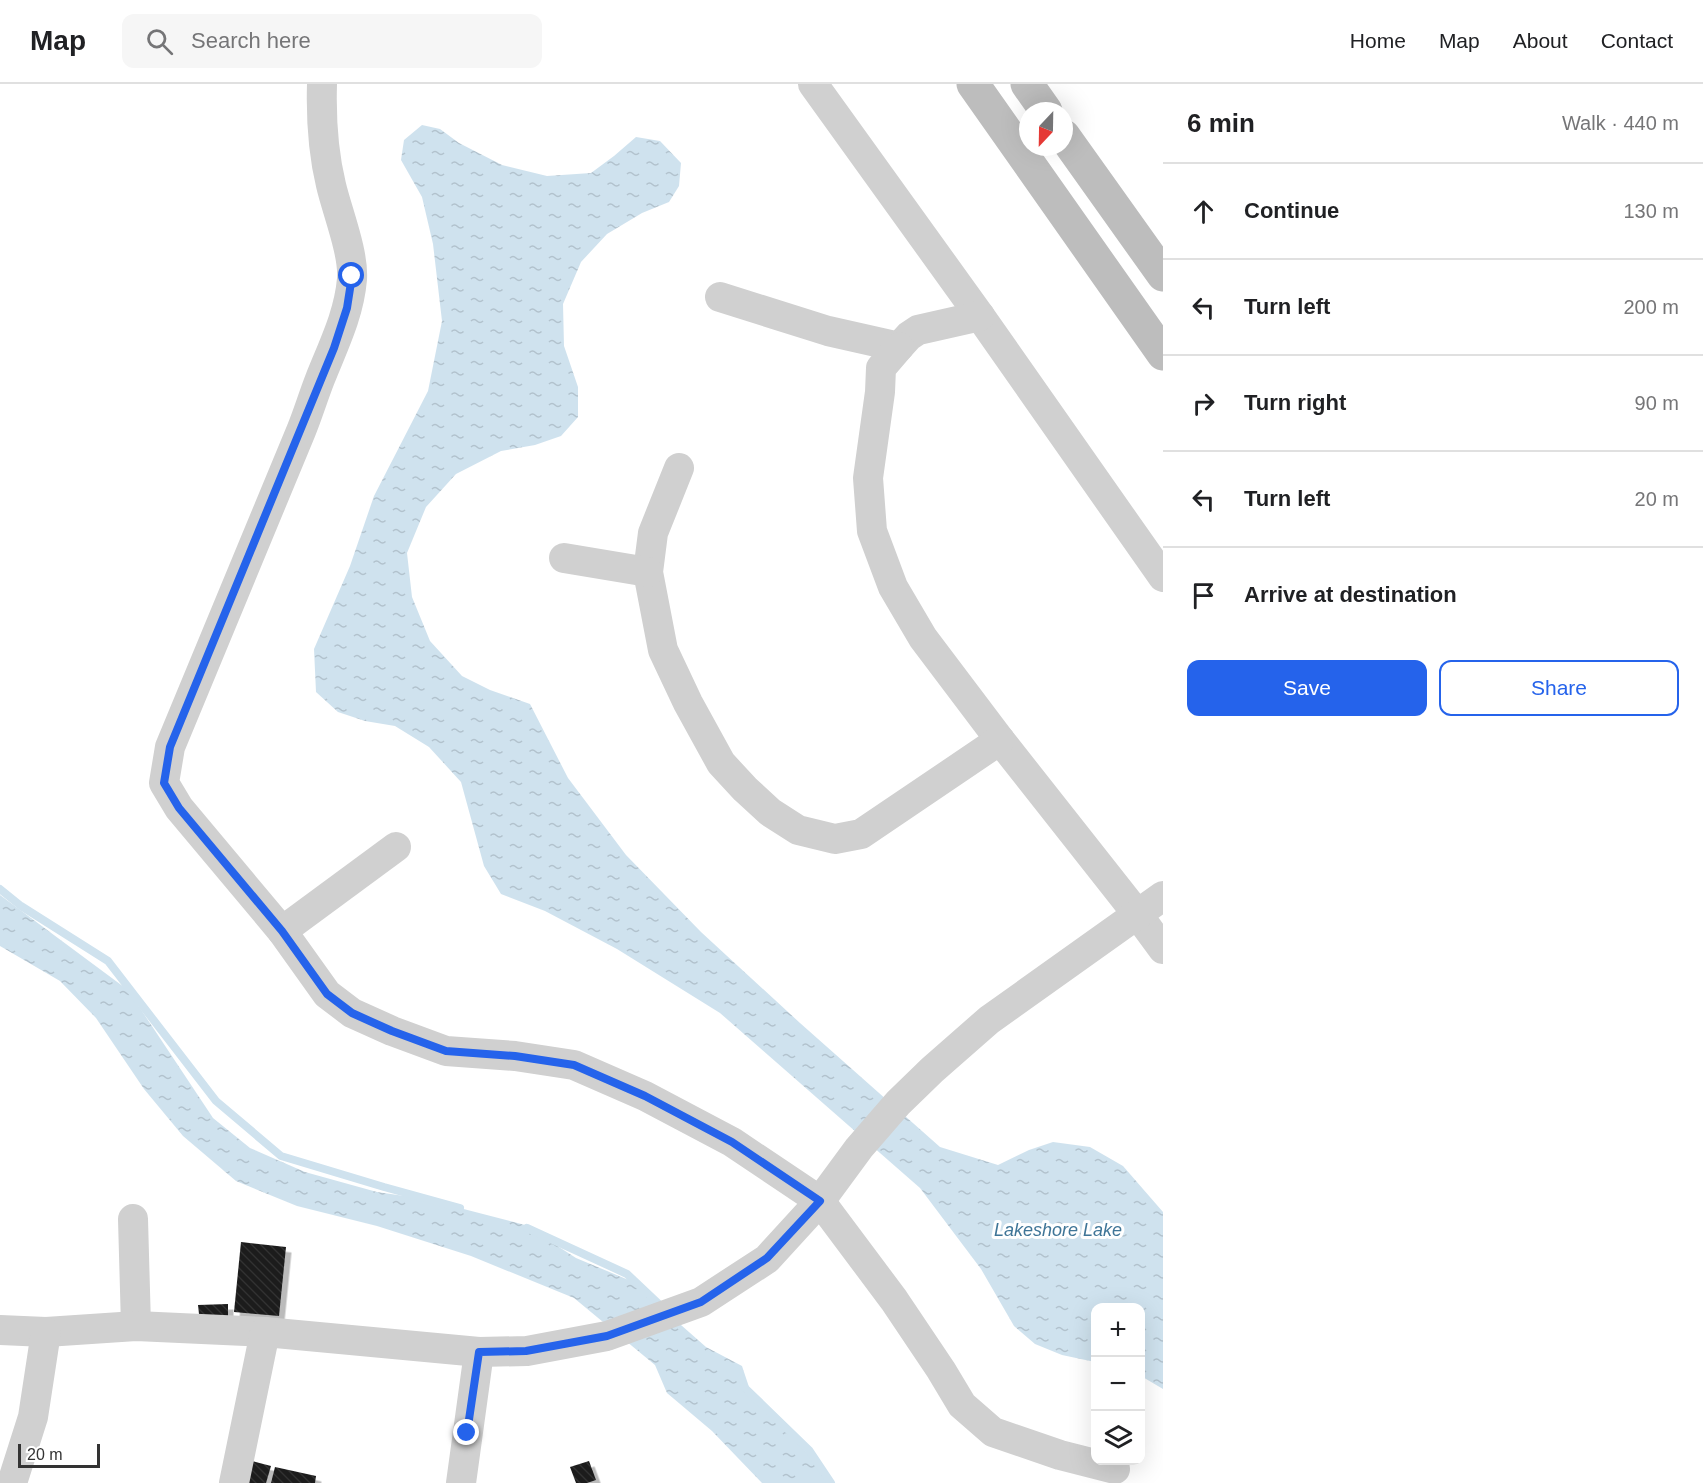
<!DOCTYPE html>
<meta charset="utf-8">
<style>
:root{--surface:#fff;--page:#f6f6f6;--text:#202124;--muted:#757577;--line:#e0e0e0;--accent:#2563eb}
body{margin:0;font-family:Arial,sans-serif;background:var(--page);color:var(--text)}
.controls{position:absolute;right:18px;bottom:18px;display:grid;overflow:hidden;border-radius:12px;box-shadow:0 6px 24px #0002}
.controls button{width:54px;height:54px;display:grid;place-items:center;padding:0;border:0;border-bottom:2px solid var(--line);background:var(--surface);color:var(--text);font:30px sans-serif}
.compass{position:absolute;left:1019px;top:18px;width:54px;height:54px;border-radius:50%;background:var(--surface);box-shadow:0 6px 24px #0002;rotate:202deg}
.scale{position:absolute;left:18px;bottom:15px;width:82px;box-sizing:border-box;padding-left:6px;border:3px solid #333;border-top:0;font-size:16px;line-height:21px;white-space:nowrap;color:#333;-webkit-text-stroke:4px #fff;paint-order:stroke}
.stop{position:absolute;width:18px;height:18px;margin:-14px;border:4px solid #2563eb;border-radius:50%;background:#fff}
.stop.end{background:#2563eb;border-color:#fff;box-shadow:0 2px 6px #0008}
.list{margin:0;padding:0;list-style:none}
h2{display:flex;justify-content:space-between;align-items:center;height:78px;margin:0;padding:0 24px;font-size:26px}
h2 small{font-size:20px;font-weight:400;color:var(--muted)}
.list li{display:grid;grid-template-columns:39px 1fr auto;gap:18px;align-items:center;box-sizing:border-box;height:96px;padding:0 24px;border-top:2px solid var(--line)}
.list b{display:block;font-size:22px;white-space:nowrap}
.list em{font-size:20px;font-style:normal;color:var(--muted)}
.actions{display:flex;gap:12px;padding:18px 24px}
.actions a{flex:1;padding:14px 0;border:2px solid var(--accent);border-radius:12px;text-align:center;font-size:21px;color:var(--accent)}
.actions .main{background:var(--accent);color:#fff}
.icon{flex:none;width:33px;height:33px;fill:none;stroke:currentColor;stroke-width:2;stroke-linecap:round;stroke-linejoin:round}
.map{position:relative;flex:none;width:1163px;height:1399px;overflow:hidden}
header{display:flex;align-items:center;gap:36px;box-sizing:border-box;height:84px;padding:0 30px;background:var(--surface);border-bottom:2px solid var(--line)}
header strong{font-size:28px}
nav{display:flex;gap:33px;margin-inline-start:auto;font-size:21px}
.search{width:420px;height:54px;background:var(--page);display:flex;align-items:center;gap:15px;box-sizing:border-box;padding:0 21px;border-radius:12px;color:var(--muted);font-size:22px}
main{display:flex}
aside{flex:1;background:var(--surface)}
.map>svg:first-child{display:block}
.water{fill:url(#water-ripples)}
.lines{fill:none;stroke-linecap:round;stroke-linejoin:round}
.stream{stroke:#cfe2ee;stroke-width:8}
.building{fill:url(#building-back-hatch);filter:url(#shadow)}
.street{stroke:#d0d0d0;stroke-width:30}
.secondary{stroke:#bdbdbd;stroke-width:33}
.route{stroke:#2563eb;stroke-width:8}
.labels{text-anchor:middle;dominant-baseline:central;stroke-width:6;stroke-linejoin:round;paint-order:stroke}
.water-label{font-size:18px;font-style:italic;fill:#3f7597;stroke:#fff}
</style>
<header>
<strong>Map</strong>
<div class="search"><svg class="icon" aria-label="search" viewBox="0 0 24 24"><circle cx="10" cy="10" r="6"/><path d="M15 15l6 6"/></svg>Search here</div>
<nav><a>Home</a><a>Map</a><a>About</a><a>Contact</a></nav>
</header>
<main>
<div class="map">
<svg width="1163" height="1399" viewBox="0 0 1163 1399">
<defs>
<pattern id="water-ripples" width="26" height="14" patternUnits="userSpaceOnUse" patternTransform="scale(1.5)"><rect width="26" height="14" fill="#cfe2ee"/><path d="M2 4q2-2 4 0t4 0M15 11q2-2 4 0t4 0" fill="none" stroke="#b2c2cd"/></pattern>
<pattern id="building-back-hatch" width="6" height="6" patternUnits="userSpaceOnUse" patternTransform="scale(1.5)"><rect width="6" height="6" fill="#1a1a1a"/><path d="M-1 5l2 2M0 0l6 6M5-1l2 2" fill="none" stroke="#333"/></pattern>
<filter id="shadow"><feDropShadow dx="5.5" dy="5.5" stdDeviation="0" flood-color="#0004"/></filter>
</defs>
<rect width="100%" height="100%" fill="#fff"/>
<!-- water -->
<g class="water">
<path d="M422,41l18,4 19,14 43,22 45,11 44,-3 23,-17 22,-19 24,4 21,22 -2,23 -10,16 -27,11 -35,21 -26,28 -18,42 1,42 14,41v30l-17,19 -26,9 -34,6 -45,23 -30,33 -19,46 5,44 18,44 32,35 28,14 40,14 38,74 58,77 75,77 99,91 140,124 58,18 31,-15 24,-8 37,5 33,19 40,46v177l-22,-13 -1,-68h-44l-1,54 -33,-7 -27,-11 -21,-18 -33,-57 -61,-81 -200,-175 -103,-64 -72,-38 -44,-17 -17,-28 -23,-84 -32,-35 -34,-21 -30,-5 -27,-9 -22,-20 -2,-43 36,-83 24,-70 54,-105 14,-70 -9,-77 -11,-47 -21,-37 3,-20z"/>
<path d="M0,811l128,95 85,128 37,30 55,24 72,20 48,7 100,26 51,33 55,23 75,66 36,19 10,30 62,64 14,23h-66l-50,-52 -45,-38 -12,-28 -81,-67 -103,-42 -94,-30 -80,-20 -61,-25 -53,-45 -39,-47 -48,-71 -36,-37 -60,-35z"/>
</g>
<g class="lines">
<!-- stream -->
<g class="stream">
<path d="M0,805l21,17 87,55 108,140 65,55 103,31 76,21"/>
<path d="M527,1144l100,46 37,35"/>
<path d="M744,1303l65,63 22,33"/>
</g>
</g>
<!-- building -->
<g class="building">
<path d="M241,1158l45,5 -7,69 -45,-4z"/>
<path d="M228,1220v18l-28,1 -2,-18z"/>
<path d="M248,1376l23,6 -5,17h-24z"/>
<path d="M589,1377l7,19 -9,3h-11l-6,-16z"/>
<path d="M275,1383l41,9 -1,7h-44z"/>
</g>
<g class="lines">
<!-- street -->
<g class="street">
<path d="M322,0c-1,34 1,68 9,101 6,26 23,68 21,94 -3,36 -19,67 -32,100 -7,18 -12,35 -19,52l-131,316 -6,36 15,25 103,123 45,63 25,19 40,18 54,20 69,5 59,9 71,31 87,46 88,59 74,99 47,70 21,35 31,27 67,23 55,14"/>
<path d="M813,0l167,232 183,261"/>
<path d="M720,213l108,34 71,16 10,-11 9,-6 62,-14"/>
<path d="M899,263l-18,21 -1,24 -12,86 4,53 21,56 30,51 77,102 138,175 25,34"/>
<path d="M679,384l-26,65 -5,39 15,78 25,53 33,60 24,26 25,23 28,18 37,9 26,-5 139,-94"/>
<path d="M564,474l84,14"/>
<path d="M282,847l114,-84"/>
<path d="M133,1135l3,107"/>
<path d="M0,1246l46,2 90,-6 129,6 214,20 48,-1 80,-15 94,-34 66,-43 53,-58 39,-53 39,-45 34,-33 57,-50 174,-124"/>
<path d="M12,1399l21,-66 13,-85"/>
<path d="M234,1399l31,-151"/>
<path d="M461,1399l18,-131"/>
</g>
<!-- secondary -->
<g class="secondary">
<path d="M973,0l190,270"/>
<path d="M1027,0l19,27"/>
<path d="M1064,52l99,139"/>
</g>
</g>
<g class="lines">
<!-- route -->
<path class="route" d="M352,192l-5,32 -13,40 -164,399 -6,36 15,25 103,123 45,63 25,19 40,18 54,20 69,5 59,9 71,31 87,46 88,59 -53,57 -66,44 -94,34 -81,15 -47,1 -12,81"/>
</g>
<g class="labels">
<!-- water labels -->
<g class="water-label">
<text x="1058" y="1146">Lakeshore Lake</text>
</g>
</g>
</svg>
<div class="controls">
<button>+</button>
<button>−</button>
<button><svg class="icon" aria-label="layers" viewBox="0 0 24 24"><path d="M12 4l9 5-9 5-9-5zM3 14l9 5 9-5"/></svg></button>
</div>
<svg class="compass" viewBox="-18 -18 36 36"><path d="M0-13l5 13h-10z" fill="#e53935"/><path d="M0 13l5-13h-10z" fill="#757577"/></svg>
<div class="scale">20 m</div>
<div class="stop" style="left:352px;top:192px"></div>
<div class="stop end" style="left:467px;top:1349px"></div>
</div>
<aside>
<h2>6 min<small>Walk · 440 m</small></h2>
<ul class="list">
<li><svg class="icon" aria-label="ahead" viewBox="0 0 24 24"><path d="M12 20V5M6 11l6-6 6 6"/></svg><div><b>Continue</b></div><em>130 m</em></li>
<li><svg class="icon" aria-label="left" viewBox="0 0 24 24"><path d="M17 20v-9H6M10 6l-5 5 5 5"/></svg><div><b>Turn left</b></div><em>200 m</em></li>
<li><svg class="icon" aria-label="right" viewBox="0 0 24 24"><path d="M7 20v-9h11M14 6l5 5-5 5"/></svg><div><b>Turn right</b></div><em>90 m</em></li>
<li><svg class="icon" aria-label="left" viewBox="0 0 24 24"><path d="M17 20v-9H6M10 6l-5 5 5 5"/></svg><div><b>Turn left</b></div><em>20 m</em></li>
<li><svg class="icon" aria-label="arrive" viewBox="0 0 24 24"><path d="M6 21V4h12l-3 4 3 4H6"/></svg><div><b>Arrive at destination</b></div></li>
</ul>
<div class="actions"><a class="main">Save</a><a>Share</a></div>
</aside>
</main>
